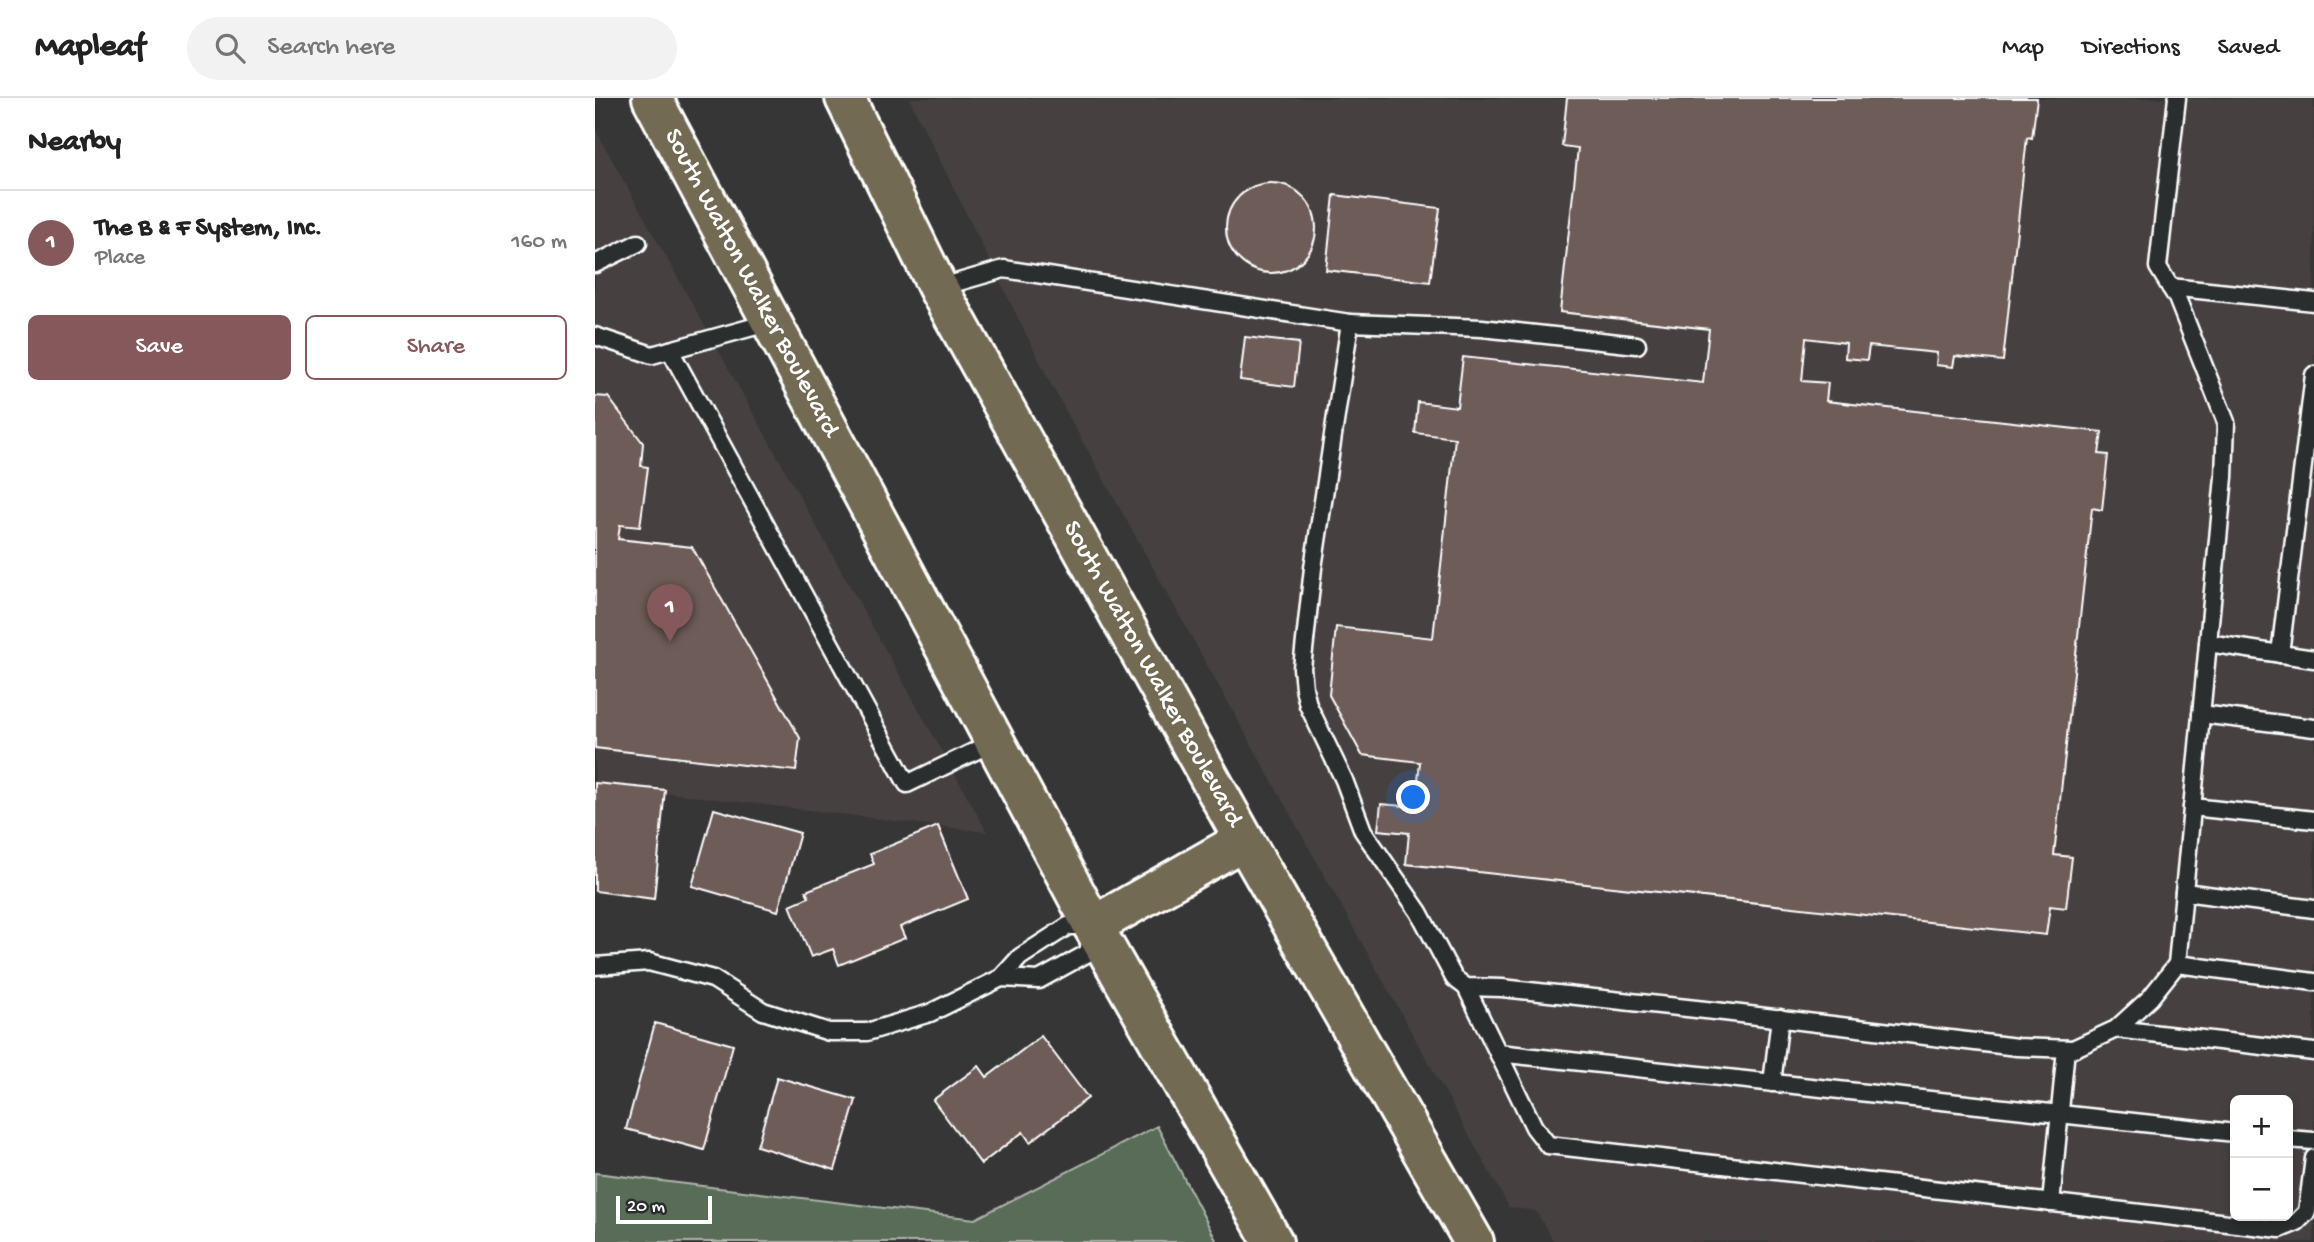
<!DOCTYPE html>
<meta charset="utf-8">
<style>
:root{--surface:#fff;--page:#f2f2f2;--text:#222;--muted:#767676;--line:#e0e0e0;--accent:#85585c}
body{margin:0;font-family:"Gochi Hand",sans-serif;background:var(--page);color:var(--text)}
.controls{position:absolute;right:21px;bottom:21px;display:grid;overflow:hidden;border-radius:10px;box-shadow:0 4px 10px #0003}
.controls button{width:63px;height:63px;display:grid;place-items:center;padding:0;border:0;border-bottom:2px solid var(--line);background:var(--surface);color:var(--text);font:35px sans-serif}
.scale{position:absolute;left:21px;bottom:18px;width:96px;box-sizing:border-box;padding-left:7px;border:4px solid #fff;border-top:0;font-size:19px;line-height:24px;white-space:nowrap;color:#fff;-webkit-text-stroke:5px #2a2d2e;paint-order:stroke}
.you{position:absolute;left:819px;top:700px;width:24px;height:24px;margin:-18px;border:5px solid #fff;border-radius:50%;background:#1a73e8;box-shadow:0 0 0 10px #1a73e833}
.badge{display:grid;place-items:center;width:46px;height:46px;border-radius:50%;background:var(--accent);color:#fff;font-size:23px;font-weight:700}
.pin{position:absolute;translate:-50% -58px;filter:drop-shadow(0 2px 4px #0008)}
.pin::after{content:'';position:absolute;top:37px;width:24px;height:21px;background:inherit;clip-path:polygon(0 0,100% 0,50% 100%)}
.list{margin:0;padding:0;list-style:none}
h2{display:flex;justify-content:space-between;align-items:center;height:91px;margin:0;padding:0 28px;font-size:30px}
h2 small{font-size:23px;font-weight:400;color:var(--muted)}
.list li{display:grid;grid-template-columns:46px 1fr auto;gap:21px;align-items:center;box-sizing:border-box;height:105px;padding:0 28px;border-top:2px solid var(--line)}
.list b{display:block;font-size:26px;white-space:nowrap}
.list p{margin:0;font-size:23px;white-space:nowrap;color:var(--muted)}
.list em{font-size:23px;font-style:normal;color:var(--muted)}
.actions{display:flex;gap:14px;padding:21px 28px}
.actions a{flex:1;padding:16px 0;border:2px solid var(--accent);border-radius:10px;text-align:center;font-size:24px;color:var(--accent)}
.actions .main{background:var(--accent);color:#fff}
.icon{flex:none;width:38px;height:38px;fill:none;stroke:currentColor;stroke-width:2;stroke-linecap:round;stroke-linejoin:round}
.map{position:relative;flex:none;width:1719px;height:1144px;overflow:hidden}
header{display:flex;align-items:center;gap:42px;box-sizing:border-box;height:98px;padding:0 35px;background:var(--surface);border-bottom:2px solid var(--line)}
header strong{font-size:33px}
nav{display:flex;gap:38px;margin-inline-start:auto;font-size:24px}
.search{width:490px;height:63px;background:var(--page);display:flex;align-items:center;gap:18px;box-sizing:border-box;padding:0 24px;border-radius:38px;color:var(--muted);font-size:26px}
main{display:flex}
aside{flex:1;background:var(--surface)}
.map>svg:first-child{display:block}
.built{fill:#474140;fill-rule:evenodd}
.green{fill:#586c58;stroke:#acb6ac;stroke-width:2}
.building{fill:#6d5b58;stroke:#fff;stroke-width:2}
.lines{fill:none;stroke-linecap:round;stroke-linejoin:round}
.lane-casing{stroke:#fff;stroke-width:21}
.primary-casing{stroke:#fff;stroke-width:44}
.lane{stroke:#2a2d2e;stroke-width:16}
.primary{stroke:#736b52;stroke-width:38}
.labels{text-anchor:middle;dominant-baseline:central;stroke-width:6;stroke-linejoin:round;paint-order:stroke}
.street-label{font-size:26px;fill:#fff;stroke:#2a2d2e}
</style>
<header>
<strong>Mapleaf</strong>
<div class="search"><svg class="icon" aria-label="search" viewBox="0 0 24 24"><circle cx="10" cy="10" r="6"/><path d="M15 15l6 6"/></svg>Search here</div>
<nav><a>Map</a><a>Directions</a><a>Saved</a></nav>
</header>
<main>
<aside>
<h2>Nearby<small></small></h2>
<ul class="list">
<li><span class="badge">1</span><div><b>The B &amp; F System, Inc.</b><p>Place</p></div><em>160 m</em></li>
</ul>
<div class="actions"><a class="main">Save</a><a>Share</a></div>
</aside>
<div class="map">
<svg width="1719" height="1144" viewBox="0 0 1719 1144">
<rect width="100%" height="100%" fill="#373636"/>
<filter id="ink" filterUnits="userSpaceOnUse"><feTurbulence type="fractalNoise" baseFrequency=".0143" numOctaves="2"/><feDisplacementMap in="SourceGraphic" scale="14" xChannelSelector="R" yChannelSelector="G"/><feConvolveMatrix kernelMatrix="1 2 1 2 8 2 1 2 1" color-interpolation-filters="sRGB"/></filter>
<g filter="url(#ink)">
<!-- built -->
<g class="built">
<path d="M314,0h1405v1144h-760l-18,-31 -27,-4 -456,-819zM1640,1002h53v116h-53z"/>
<path d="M0,31l31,56 361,647 -392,-48z"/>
</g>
<!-- green -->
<path class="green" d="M562,1028l60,116h-622v-69l380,46z"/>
<!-- building -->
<g class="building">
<path d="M972,0h470l-5,40 -5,-1 -24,224 -48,-5 -2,11 -17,-2 1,-12 -68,-7 -2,14 -22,-2 1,-15 -40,-5 -4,43 26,2 -2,18 276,31 -3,22 9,1 -6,55 -10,-2 -38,347 18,2 -6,51 -16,-2 -4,29 -640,-71 3,-31 -31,-3 3,-26 34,3 5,-45 -58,-7 -33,-60 7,-68 97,11 22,-200 -40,-5 3,-31 39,5 6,-50 240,26 6,-54 -149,-17 18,-164 -16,-2z"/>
<circle cx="676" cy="130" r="45"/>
<path d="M739,97l106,13 -10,74 -104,-12z"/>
<path d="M650,239l54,6 -5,44 -54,-7z"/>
<path d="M0,298l13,1 35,46 -2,23 7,1 -8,60 -20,-2 -2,14 74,8 108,191 -4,33 -201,-23z"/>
<path d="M0,685l70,7 -11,109 -59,-8z"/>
<path d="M119,711l86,24 -22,78 -86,-25z"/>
<path d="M343,728l30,73 -68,28 5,11 -66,27 -6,-16 -22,8 -21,-52 19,-8 -3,-6 68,-27 -4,-10z"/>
<path d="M60,925l78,22 -29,105 -78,-21z"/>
<path d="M446,938l47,62 -58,44 -7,-10 -42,32 -48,-64 46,-34 8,11z"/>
<path d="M182,979l79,23 -21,70 -78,-24z"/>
</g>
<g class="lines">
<defs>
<g id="lane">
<path d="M0,166l43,-21"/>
<path d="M1575,189l144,15"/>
<path d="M343,190l66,-19 346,54 -37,245 -11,100 2,20 4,17 36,75 19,51 56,81 35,66 12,9 36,1 222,24 293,35 56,2 43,-20 34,-31 27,-34 137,18"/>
<path d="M755,225l132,5 155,17"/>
<path d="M0,238l57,19 119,-33"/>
<path d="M75,252l237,434 87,-42"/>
<path d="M1613,545l106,16"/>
<path d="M1685,556l34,-279"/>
<path d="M1606,616l113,14"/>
<path d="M1597,709l122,13"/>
<path d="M1589,794l130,17"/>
<path d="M1582,866l47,-487 2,-55 -49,-124 -19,-31 19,-169"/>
<path d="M0,868l54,-4 64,17 50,32 66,21h38l63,-19 71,-35 19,-21 48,-31h25l-5,27 -49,27 -38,-2"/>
<path d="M871,889l68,140 14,18 732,84 17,-7 10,-10 7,-54"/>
<path d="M1521,931l198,23"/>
<path d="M903,955l737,80"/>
<path d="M1177,985l8,-65"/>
<path d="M1693,1041l26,2"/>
<path d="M1456,1105l15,-154"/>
</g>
<g id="primary">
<path id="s1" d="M57,0l441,828 180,316"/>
<path id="s2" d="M250,0l93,190 306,552 230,402"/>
<path d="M498,828l151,-86"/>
</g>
</defs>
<!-- lane casing -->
<use href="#lane" class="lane-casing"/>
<!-- primary casing -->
<use href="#primary" class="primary-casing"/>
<!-- lane -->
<use href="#lane" class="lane"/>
<!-- primary -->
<use href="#primary" class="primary"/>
</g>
</g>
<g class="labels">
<!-- street labels -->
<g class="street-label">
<text stroke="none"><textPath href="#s1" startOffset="210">South Walton Walker Boulevard</textPath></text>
<text stroke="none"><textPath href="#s2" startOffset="653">South Walton Walker Boulevard</textPath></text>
</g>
</g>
</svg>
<div class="controls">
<button>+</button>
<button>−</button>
</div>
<div class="scale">20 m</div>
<div class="you"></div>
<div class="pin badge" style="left:75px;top:544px">1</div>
</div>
</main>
